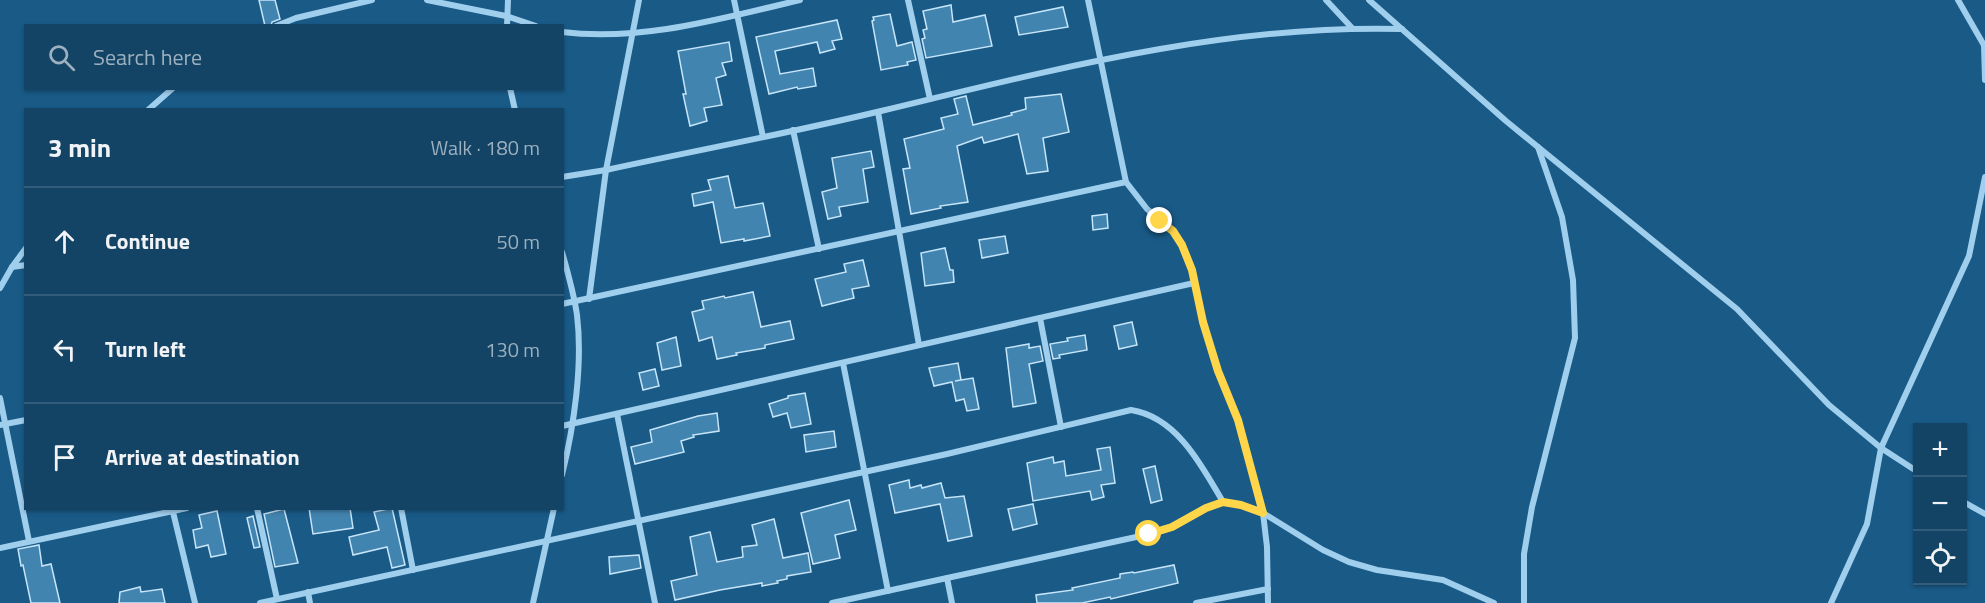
<!DOCTYPE html>
<meta charset="utf-8">
<style>
:root{--surface:#134465;--page:#1c4b6b;--text:#f1f3f6;--muted:#9db0bf;--line:#325c79}
body{margin:0;font-family:"Titillium Web",sans-serif;background:var(--page);color:var(--text)}
.controls{position:absolute;right:18px;bottom:18px;display:grid;overflow:hidden;border-radius:0px;box-shadow:0 2px 4px #0004}
.controls button{width:54px;height:54px;display:grid;place-items:center;padding:0;border:0;border-bottom:2px solid var(--line);background:var(--surface);color:var(--text);font:30px sans-serif}
.stop{position:absolute;width:18px;height:18px;margin:-14px;border:4px solid #ffd54a;border-radius:50%;background:#fff}
.stop.end{background:#ffd54a;border-color:#fff;box-shadow:0 2px 6px #0008}
.list{margin:0;padding:0;list-style:none}
h2{display:flex;justify-content:space-between;align-items:center;height:78px;margin:0;padding:0 24px;font-size:26px}
h2 small{font-size:20px;font-weight:400;color:var(--muted)}
.list li{display:grid;grid-template-columns:39px 1fr auto;gap:18px;align-items:center;box-sizing:border-box;height:108px;padding:0 24px;border-top:2px solid var(--line)}
.list b{display:block;font-size:22px;white-space:nowrap}
.list em{font-size:20px;font-style:normal;color:var(--muted)}
.icon{flex:none;width:33px;height:33px;fill:none;stroke:currentColor;stroke-width:2;stroke-linecap:round;stroke-linejoin:round}
.map{position:relative;flex:none;width:1985px;height:603px;overflow:hidden}
.search{position:absolute;background:var(--surface);box-shadow:0 2px 4px #0004;left:24px;top:24px;width:540px;height:66px;display:flex;align-items:center;gap:15px;box-sizing:border-box;padding:0 21px;border-radius:0px;color:var(--muted);font-size:22px}
.panel{position:absolute;background:var(--surface);box-shadow:0 2px 4px #0004;left:24px;top:108px;width:540px;height:402px;border-radius:0px}
.map>svg:first-child{display:block}
.building{fill:#4284b0;stroke:#c6e5f9;stroke-width:1.5}
.lines{fill:none;stroke-linecap:round;stroke-linejoin:round}
.minor{stroke:#a0ceed;stroke-width:6}
.route{stroke:#ffd54a;stroke-width:8}
</style>
<div class="map">
<svg width="1985" height="603" viewBox="0 0 1985 603">
<rect width="100%" height="100%" fill="#195a87"/>
<!-- building -->
<g class="building">
<path d="M259,0h16l5,19 -8,3 -1,4h-6z"/>
<path d="M951,5l2,17 32,-7 7,31 -66,12 -4,-19 3,-1 -2,-8 4,-1 -4,-18z"/>
<path d="M1063,7l5,20 -49,8 -4,-18z"/>
<path d="M890,14l7,32 15,-4 4,18 -9,2 1,3 -27,5 -9,-49 2,-1 -1,-3z"/>
<path d="M837,20l5,19 -10,2 3,8 -15,4 -3,-11 -42,9 5,23 33,-6 3,18 -18,3 -1,-2 -28,7 -13,-57z"/>
<path d="M729,42l3,19 -10,2 4,12 -10,3 6,27 -18,3 3,13 -17,5 -7,-32h3l-8,-43z"/>
<path d="M1061,94l8,38 -26,6 5,33 -21,3 -9,-40 -34,9 -2,-6 -25,9 11,56 -28,4 1,2 -30,6 -8,-45 7,-1 -6,-29 40,-10 -3,-11 17,-4 -4,-15 12,-3 7,29 39,-10 -1,-2 15,-4 -1,-11z"/>
<path d="M871,151l3,16 -11,2 5,33 -29,5 2,9 -13,3 -6,-27 15,-4 -5,-30z"/>
<path d="M728,176l7,32 28,-5 7,33 -26,5v-2l-23,4 -8,-41 -19,4 -2,-12 19,-4 -3,-10z"/>
<path d="M1107,214l1,14 -15,2 -1,-14z"/>
<path d="M1005,236l3,17 -26,5 -3,-18z"/>
<path d="M945,248l5,22h3l1,12 -29,4 -4,-33z"/>
<path d="M863,260l6,26 -17,3 2,9 -32,8 -7,-27 31,-7 -2,-8z"/>
<path d="M753,292l8,35 29,-6 4,18 -29,6v3l-29,5 1,2 -20,4 -5,-22 -13,4 -7,-29 12,-3 -2,-8 22,-5 1,2z"/>
<path d="M1132,322l5,23 -18,4 -5,-23z"/>
<path d="M1085,335l2,15 -28,5 1,3 -7,1 -3,-15 18,-3 -1,-3z"/>
<path d="M676,337l5,29 -19,4 -5,-27z"/>
<path d="M1029,344v4l11,-2 3,15 -14,3 7,39 -23,4 -7,-59z"/>
<path d="M958,363l3,17 -6,1 18,-3 6,31 -12,2 -3,-12 -8,2 -4,-19 -18,4 -5,-18z"/>
<path d="M655,369l4,17 -16,4 -4,-17z"/>
<path d="M805,393l6,31 -20,4 -4,-15 -14,4 -4,-13 19,-6v-2z"/>
<path d="M717,413l2,18 -26,4 1,2 -13,4 3,11 -49,12 -4,-17 21,-5 -2,-12 48,-14z"/>
<path d="M834,431l2,16 -30,5 -2,-17z"/>
<path d="M1110,447l5,36 -14,2 3,12 -12,3 -2,-9 -57,10 -6,-38 26,-6 1,6 10,-2 2,15 35,-6 -4,-21z"/>
<path d="M1155,466l7,34 -11,3 -8,-34z"/>
<path d="M909,480l1,8 11,-3 1,3 19,-5 4,15 19,-2 8,40 -24,5 -8,-37 -45,9 -6,-28z"/>
<path d="M849,500l7,30 -21,5 5,23 -27,6 -12,-51z"/>
<path d="M1033,504l4,20 -24,6 -5,-21z"/>
<path d="M309,508h41l3,20 -40,6z"/>
<path d="M392,508l13,57 -13,3 -5,-21 -34,8 -4,-18 30,-7 -5,-18z"/>
<path d="M284,509l14,54 -23,4 -11,-53z"/>
<path d="M217,511l9,43 -15,3 -3,-12 -12,3 -3,-18 9,-2 -3,-13z"/>
<path d="M253,516l7,31 -6,1 -7,-30z"/>
<path d="M774,519l9,39 25,-5 3,19 -24,4v3l-10,2 1,2 -16,3v-3l-42,7 -45,10 -4,-19 26,-6 -7,-38 20,-5 7,30 26,-5 -1,-10 15,-2 -5,-20z"/>
<path d="M39,545l3,21 9,-2 9,39h-29l-8,-38 -2,1 -3,-17z"/>
<path d="M639,555l2,13 -31,6 -1,-17z"/>
<path d="M1174,565l4,18 -67,16 -1,-2 -28,6h-45l-1,-8 37,-5 -1,-2 48,-10v-4l13,-2 1,1z"/>
<path d="M140,587l1,5 21,-3 3,14h-46l1,-11z"/>
</g>
<g class="lines">
<!-- minor -->
<g class="minor">
<path d="M427,0l79,16 30,10"/>
<path d="M734,0l29,137"/>
<path d="M908,0l22,99"/>
<path d="M1088,0l38,182 21,27 26,22 9,14 10,25 11,52 15,49 20,49 25,93 4,34 1,56"/>
<path d="M1326,0l26,28"/>
<path d="M1369,0l137,121 231,188 92,96 52,43 37,24"/>
<path d="M1958,0l27,47"/>
<path d="M276,26l20,-8 76,-18"/>
<path d="M507,26l1,-26"/>
<path d="M562,32c80,10 161,-14 238,-32"/>
<path d="M1984,45l1,35"/>
<path d="M510,88l5,22"/>
<path d="M148,110l25,-22"/>
<path d="M878,112l41,233"/>
<path d="M793,130l26,119"/>
<path d="M562,177l44,-7c92,-20 184,-37 275,-59 171,-41 344,-87 521,-82"/>
<path d="M562,252c6,21 12,42 15,63 6,50 -3,111 -15,160"/>
<path d="M12,267l14,-19"/>
<path d="M0,288l12,-21 14,-2"/>
<path d="M589,299l17,-129 33,-170"/>
<path d="M562,304l564,-122"/>
<path d="M1040,318l21,109"/>
<path d="M843,363l45,228"/>
<path d="M0,398l29,143"/>
<path d="M617,414l38,189"/>
<path d="M0,425l26,-5"/>
<path d="M562,426l632,-143"/>
<path d="M1962,501l23,13"/>
<path d="M257,508l20,91"/>
<path d="M401,508l12,62"/>
<path d="M173,512l22,91"/>
<path d="M0,548l187,-40"/>
<path d="M947,578l5,25"/>
<path d="M308,592l2,11"/>
<path d="M260,603l687,-149 184,-44c46,7 71,56 92,92"/>
<path d="M533,603l21,-95"/>
<path d="M832,603l318,-69 21,-7 35,-19 17,-6 18,3 22,8 60,37 26,12 28,8 66,10 51,23"/>
<path d="M1196,603l72,-14"/>
<path d="M1524,603v-49l8,-47 43,-169 -2,-58 -11,-63 -24,-70"/>
<path d="M1831,603l36,-79 14,-76 88,-192 16,-79"/>
</g>
</g>
<g class="lines">
<!-- route -->
<path class="route" d="M1149,534l23,-7 34,-19 17,-6 18,3 22,8 -25,-93 -20,-49 -15,-49 -11,-52 -10,-25 -9,-14 -13,-10"/>
</g>
</svg>
<div class="controls">
<button>+</button>
<button>−</button>
<button><svg class="icon" aria-label="locate" viewBox="0 0 24 24"><circle cx="12" cy="12" r="6"/><path d="M12 2v4M12 18v4M2 12h4M18 12h4"/></svg></button>
</div>
<div class="stop" style="left:1149px;top:534px"></div>
<div class="stop end" style="left:1160px;top:221px"></div>
<div class="search"><svg class="icon" aria-label="search" viewBox="0 0 24 24"><circle cx="10" cy="10" r="6"/><path d="M15 15l6 6"/></svg>Search here</div>
<section class="panel">
<h2>3 min<small>Walk · 180 m</small></h2>
<ul class="list">
<li><svg class="icon" aria-label="ahead" viewBox="0 0 24 24"><path d="M12 20V5M6 11l6-6 6 6"/></svg><div><b>Continue</b></div><em>50 m</em></li>
<li><svg class="icon" aria-label="left" viewBox="0 0 24 24"><path d="M17 20v-9H6M10 6l-5 5 5 5"/></svg><div><b>Turn left</b></div><em>130 m</em></li>
<li><svg class="icon" aria-label="arrive" viewBox="0 0 24 24"><path d="M6 21V4h12l-3 4 3 4H6"/></svg><div><b>Arrive at destination</b></div></li>
</ul>
</section>
</div>
